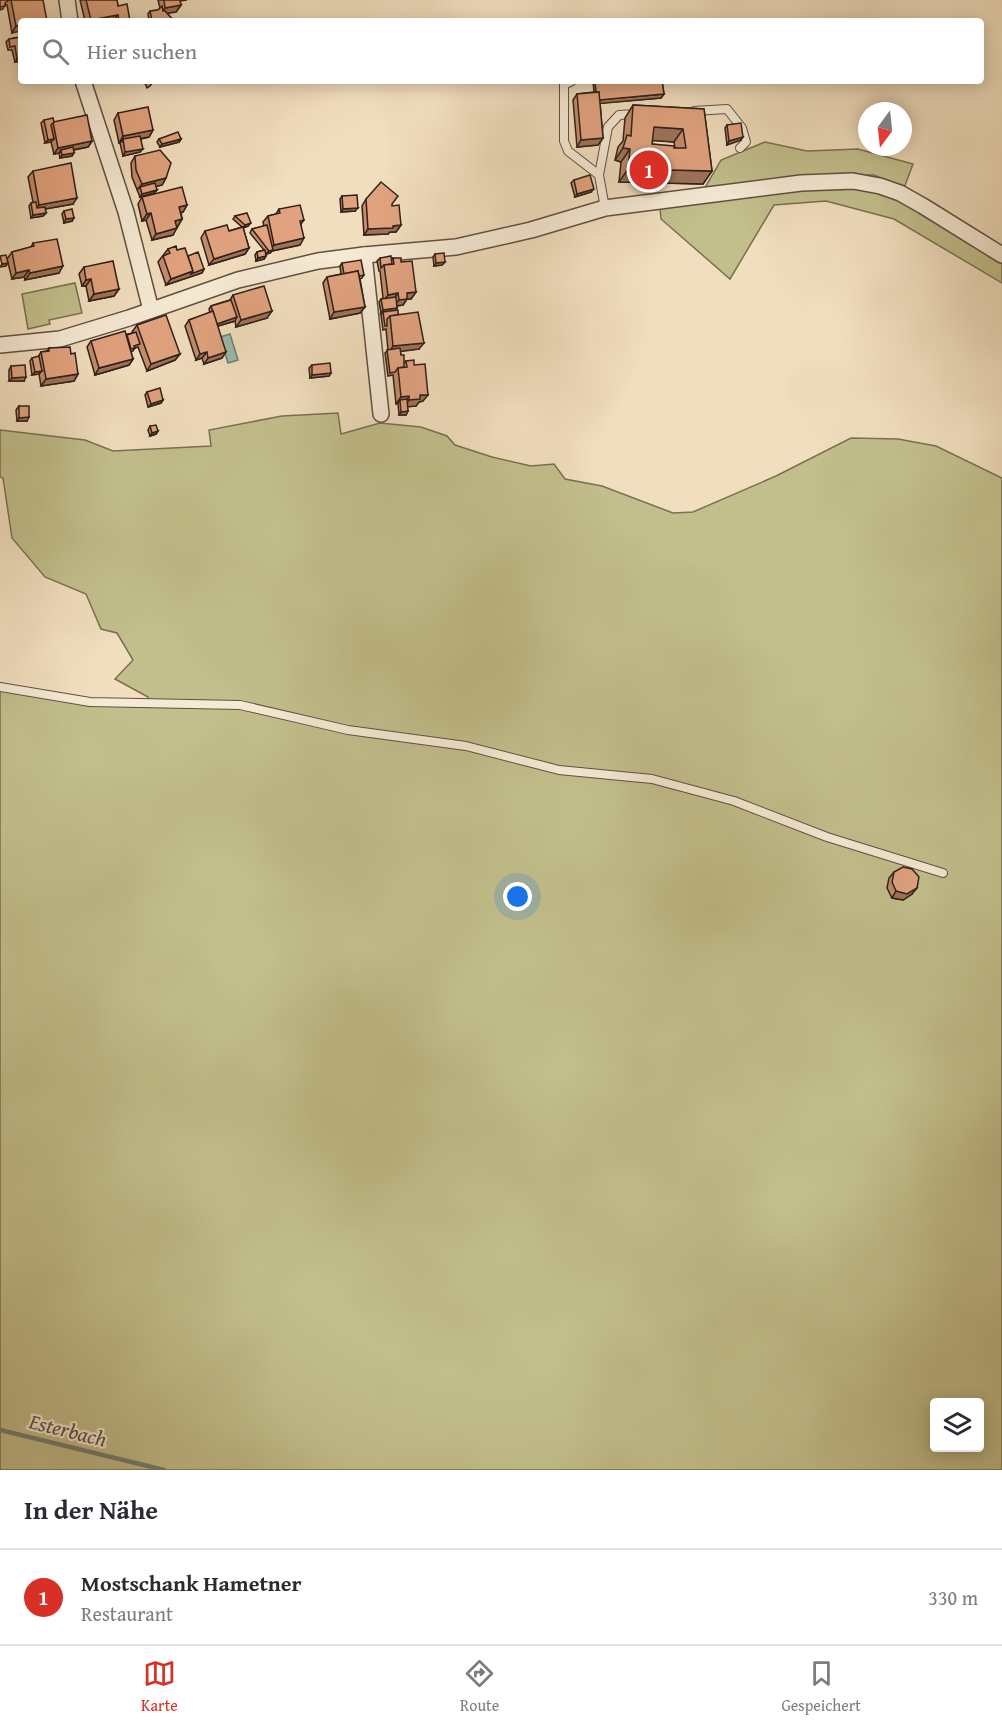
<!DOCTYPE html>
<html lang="de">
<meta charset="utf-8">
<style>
:root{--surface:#fff;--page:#f7f7f7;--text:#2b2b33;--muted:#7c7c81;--line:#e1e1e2;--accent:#d93025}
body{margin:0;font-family:"Gentium Book Plus",serif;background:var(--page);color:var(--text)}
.controls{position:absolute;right:18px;bottom:18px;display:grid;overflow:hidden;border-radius:6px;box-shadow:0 3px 15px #0003}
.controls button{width:54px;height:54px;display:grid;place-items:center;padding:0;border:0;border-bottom:2px solid var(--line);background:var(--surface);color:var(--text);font:30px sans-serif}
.compass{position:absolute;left:858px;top:102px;width:54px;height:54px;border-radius:50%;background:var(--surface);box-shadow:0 3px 15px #0003;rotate:195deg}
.you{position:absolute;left:518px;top:897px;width:21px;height:21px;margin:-15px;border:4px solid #fff;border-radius:50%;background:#1a73e8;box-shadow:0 0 0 9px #1a73e833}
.badge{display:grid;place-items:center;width:39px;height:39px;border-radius:50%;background:var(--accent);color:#fff;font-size:20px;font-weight:700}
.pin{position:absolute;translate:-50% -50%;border:3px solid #fff;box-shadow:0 2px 6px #0006}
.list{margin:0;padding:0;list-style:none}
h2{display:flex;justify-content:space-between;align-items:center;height:78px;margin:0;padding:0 24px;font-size:26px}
h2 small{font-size:20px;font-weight:400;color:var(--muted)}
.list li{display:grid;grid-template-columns:39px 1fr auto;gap:18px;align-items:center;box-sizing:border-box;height:96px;padding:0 24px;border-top:2px solid var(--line)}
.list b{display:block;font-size:22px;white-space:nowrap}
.list p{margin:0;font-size:20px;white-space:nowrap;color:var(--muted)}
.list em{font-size:20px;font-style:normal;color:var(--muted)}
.icon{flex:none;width:33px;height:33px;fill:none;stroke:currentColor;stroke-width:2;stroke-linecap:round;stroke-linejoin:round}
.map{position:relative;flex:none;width:1002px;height:1470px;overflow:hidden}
.search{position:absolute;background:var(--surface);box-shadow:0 3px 15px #0003;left:18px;right:18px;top:18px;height:66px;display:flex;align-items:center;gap:15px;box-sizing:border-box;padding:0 21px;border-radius:6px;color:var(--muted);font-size:22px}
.sheet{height:174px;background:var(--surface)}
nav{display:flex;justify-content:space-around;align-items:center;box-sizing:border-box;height:84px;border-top:2px solid var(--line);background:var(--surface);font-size:16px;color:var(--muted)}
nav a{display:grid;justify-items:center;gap:3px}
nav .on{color:var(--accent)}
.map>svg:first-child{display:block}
.green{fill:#c2bf8c;stroke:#797052;stroke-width:1.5;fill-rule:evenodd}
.water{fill:#9bbcae;stroke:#707e72;stroke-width:1.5}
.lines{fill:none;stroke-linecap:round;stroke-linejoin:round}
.stream{stroke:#707e72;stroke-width:4.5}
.service-casing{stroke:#605042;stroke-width:10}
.minor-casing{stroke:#605042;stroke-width:18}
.service{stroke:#f6ead5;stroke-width:8}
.minor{stroke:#f6ead5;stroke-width:15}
.wall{fill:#c28c6d;stroke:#302019;stroke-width:1.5;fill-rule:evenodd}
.shaded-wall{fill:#9e7259;stroke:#302019;stroke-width:1.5}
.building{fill:#e1a37f;stroke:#302019;stroke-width:1.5;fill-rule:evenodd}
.labels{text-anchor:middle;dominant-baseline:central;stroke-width:4.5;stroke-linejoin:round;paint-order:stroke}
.water-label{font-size:21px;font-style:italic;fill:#504f46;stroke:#f6ead5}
</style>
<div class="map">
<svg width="1002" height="1470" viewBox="0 0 1002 1470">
<rect width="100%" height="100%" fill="#f1debe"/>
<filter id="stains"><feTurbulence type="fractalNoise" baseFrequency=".00333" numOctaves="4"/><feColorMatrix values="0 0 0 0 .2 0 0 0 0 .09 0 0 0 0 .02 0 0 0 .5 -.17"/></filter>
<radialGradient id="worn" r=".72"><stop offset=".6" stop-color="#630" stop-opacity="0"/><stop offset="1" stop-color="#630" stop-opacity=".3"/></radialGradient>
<!-- green -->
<g class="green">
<path d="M765,142l42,9 51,-2 55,15 -9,24 -30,-13h-42l-129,16 18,-31z"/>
<path d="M829,185l46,4 34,15 93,59v20l-108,-64 -68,-18 -52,4 -44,74 -69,-60 -1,-11z"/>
<path d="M75,283l7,30 -33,7 1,4 -22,5 -6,-35z"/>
<path d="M338,413l3,21 39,-11 41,4 26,9 8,9 37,12 39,9 23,-2 11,15 37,7 71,27 20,-1 83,-36 75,-38 47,1 38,7 66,32v992h-1002v-783l149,19 -1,-9 -33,-18 18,-19 -16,-27 -16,-4 -15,-35 -41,-17 -33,-39 -9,-60 -3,-1v-47l85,10 28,11 98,-5 -2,-16 73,-14zM934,1402h46v46h-46z"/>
</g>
<!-- water -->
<path class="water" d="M230,334l8,26 -10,3 -8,-26z"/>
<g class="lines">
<!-- stream -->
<path class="stream" d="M0,1430l164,40"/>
<defs>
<g id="service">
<path d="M572,81l-8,4v56l4,10 31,24"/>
<path d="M694,111l33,-2 15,19 4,14 -6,6"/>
<path d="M605,208l-6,-33 9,-48 11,-12 18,-1"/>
<path d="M0,687l90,15 150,3 108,25 118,16 93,24 93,9 82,22 93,36 116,36"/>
</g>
<g id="minor">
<path d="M67,0l3,21"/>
<path d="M83,81l43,131 25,98"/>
<path d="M364,255l17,159"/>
<path d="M0,345l60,-6 69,-21 109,-38 80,-19 46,-6 92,-8 75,-17 74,-22 196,-25 52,-2 27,5 20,7 23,13 79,49"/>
</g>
</defs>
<!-- service casing -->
<use href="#service" class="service-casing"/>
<!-- minor casing -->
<use href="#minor" class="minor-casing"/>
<!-- service -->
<use href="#service" class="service"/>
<!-- minor -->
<use href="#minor" class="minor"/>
</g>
<!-- wall -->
<g class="wall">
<path d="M0,0h43l-31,33 -5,-28h-2l-2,4 -3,1z"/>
<path d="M80,0h37l1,6 12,15h-45z"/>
<path d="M158,0h29l-7,1 1,4 -5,7 -9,1 7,8h-25l-1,-7 2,-3 8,-1 2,-2z"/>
<path d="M21,37v24l-6,1 -3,-12h-4l-2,-8 3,-3z"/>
<path d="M144,81h8v2l-2,3 -3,2z"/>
<path d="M593,81h69l2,13 -3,4 -61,5 3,35 -5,7 -21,2 -4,-47 4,-6 17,-2z"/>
<path d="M633,105l71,4 8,62 -9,13 -84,-2 2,-20 -6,-2 3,-13 5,-6 2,-23zM653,140l21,2 1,6 -23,-4z"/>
<path d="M118,113l35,17 -4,7 -8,2 -1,13 -17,4 -3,-13h-1l-5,-23z"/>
<path d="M44,120l10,2 38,19 -4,6 -14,3 -2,6 -12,2 -1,-5 -5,1 -3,-12 -6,1 -4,-20z"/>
<path d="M727,125l14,15 -14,5 -2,-17z"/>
<path d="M159,139h22l-2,3 -19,5 -3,-5z"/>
<path d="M135,156l31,22 -4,7 -7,1 2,4 -3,3 -14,4 -8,-20 -1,-14z"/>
<path d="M33,171l40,33 -28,5 1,4 -3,3 -12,2 -2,-12 2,-3 2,-1 -5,-25z"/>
<path d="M574,180l17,12 -16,5 -4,-14z"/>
<path d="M342,196l13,15 -14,1 -1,-13z"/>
<path d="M142,197l45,8 -4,7h-2l1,7 -4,7h-1l-4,9 -21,5 -6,-20 -4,1 -4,-17z"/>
<path d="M366,199l26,6 9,20 -5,7h-6l-2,2 -24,1 -2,-29z"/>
<path d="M279,209l25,11 -3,4 -1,21 -28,6 -2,2 -4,1 -1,-1 1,3 -2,3 -8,2 -1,-6 2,-3 7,-2 -14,-17 2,-4 12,-3 -1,-4 5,-6 8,-2z"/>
<path d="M64,211l8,10 -8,2 -2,-9z"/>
<path d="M235,216l13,10 -5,2 6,20 -4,6 -36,11 -8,-27 4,-7h24l13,-4 -9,-8z"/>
<path d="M33,243l26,30 -34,7 -1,-3 -12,2 -5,-20 5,-7 19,-5z"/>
<path d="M168,249l9,1 11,6 16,13 -2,4 -36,12 -8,-23z"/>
<path d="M435,254l10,8 -3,3 -8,1 -1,-9z"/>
<path d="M380,258l11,3 2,-3 8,4 15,30 -5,7h-4l-4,6 -6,1v2l-1,2 23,39 -19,2 1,4 3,8 2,-2 8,4 9,36 -4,1 -3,4h-9l1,5 -2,4h-7l-1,-12 -2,1 -3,-29 -5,1 -3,-23 3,-3 -2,-21 -3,1 -2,-15 1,-2h-1l-2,-11 2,-3 2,-1 -3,-27h-1l-2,-10z"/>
<path d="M342,263l22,12 -2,3 -2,1 5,28 -5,6 -30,6 -7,-36 4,-6 14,-3 -1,-8z"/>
<path d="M84,267l35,22 -5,7 -25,5 -3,-15h-4l-3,-12z"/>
<path d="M233,295l34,23 -31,9 -1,-6 -17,5 4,32 -18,6 -2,-6 -6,2 -11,-34 4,-6 21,-7 -1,-4 2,-3 19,-6z"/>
<path d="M137,325l43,29 -5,6 -28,11 -9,-24 -3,1 -2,3 -2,1 2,7 -4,6 -34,10 -8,-28 4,-6 42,-8 -1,-1z"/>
<path d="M49,348l22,6 7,20 -4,7 -33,5 -2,-12 -7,1 -2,-14 2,-3 6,-1 3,-5 6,-1z"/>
<path d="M312,365l19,8 -2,3 -19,2 -1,-10z"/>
<path d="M11,366l13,15h-15v-11z"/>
<path d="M147,392l16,8 -2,3 -13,4 -3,-12z"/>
<path d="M19,406l8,15h-10l-1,-11z"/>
<path d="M150,426l8,5 -2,3 -6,2 -2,-6z"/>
<path d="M894,872l18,22 -9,6 -11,-2 -5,-10 2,-10z"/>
</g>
<!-- shaded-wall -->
<g class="shaded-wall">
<path d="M181,5l-5,7 -15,2 4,-6z"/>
<path d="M118,15l-5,6h-23l1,-1z"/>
<path d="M21,25v6l-9,2 4,-7z"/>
<path d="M21,58v3l-6,1 2,-3z"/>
<path d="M664,94l-3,4 -66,6 2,-4z"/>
<path d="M654,127l29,2 -9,13 -29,-2z"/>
<path d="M153,130l-4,7 -26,5v-3l-3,4h-1l4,-7z"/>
<path d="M743,137l-2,3 -14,5 2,-4z"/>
<path d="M603,138l-5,7 -21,2 4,-7z"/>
<path d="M54,139l-3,3 -6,1 3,-3z"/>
<path d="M181,139l-2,3 -19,5 2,-3z"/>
<path d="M92,141l-4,6 -27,5v-2l-2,3 -5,1 4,-6z"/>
<path d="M623,148l7,1 -9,13 -6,-2z"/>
<path d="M143,149l-3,3 -17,4 2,-4z"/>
<path d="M74,153l-2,3 -12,2 2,-3z"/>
<path d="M628,169l84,2 -9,13 -84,-2z"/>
<path d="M166,178l-4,7 -21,5 -1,-3 -3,3 5,-6z"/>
<path d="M594,189l-3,3 -16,5 2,-3z"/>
<path d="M157,190l-3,3 -14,4 2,-3z"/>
<path d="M77,198l-4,6 -39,7 5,-6z"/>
<path d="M187,205l-4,7 -8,2 4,-7z"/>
<path d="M358,208l-3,3 -14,1 2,-3z"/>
<path d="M46,213l-3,3 -12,2 2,-3z"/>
<path d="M151,213l-5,7 -4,1 5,-7z"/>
<path d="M74,218l-2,3 -8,2 2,-4z"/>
<path d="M182,219l-4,7 -7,1 4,-6z"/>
<path d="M251,223l-3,3 -5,2 2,-3z"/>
<path d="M401,225l-5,7h-6l-2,2 -24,1 4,-6z"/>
<path d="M177,228l-4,7 -21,5 4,-6z"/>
<path d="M304,238l-4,7 -28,6 -2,2 -4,1 8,-9z"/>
<path d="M249,248l-4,6 -36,11 5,-6z"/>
<path d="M266,256l-2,3 -8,2 2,-3z"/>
<path d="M445,262l-3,3 -8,1 2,-3z"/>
<path d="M8,263l-2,3 -6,1 2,-3z"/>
<path d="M63,266l-4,7 -34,7 5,-7z"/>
<path d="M204,269l-2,4 -36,12 5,-6 22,-8z"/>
<path d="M29,270l-5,7 -12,2 4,-6z"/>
<path d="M91,279l-5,7h-4l4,-6z"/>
<path d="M119,289l-5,7 -25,5 5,-7z"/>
<path d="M416,292l-5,7h-4l-4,6 -9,1 5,-6 8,-7z"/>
<path d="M398,293l-5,7 -10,2 5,-7z"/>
<path d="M365,307l-5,6 -30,6 4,-7z"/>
<path d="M397,308l-2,4h-12l-2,1 2,-3z"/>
<path d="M272,311l-5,7 -31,9 5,-7z"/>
<path d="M237,317l-2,4 -20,6 2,-3z"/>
<path d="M424,343l-5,6 -30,4 4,-7z"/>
<path d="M207,352l-5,6 -6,2 4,-6z"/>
<path d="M226,352l-4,6 -18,6 4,-6z"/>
<path d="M180,354l-5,6 -28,11 4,-7z"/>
<path d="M133,359l-4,6 -34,10 4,-7z"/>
<path d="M42,371l-3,3 -7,1 3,-3z"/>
<path d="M331,373l-2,3 -19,2 2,-3z"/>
<path d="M78,374l-4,7 -33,5 5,-7z"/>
<path d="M26,377l-2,4h-15l3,-3z"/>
<path d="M420,395h8l-5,6 -4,1 -3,4 -11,1 4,-7z"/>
<path d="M409,396l-4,7 -5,-3 -2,3 -2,1 5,-7z"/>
<path d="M163,400l-2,3 -13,4 3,-3z"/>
<path d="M408,411l-2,4h-7l2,-3z"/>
<path d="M29,417l-2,4h-10l2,-3z"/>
<path d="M158,431l-2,3 -6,2 2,-3z"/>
<path d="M917,888l-5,6 -9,6 -11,-2 4,-7z"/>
</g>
<!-- building -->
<g class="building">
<path d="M0,0h9l-4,3v3l-5,1z"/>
<path d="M11,0h32l4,21h-26v4l-5,1z"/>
<path d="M86,0h31l1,6 9,-2 3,17h-11l-1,-6 -27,5z"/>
<path d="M164,0h16l1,5 -16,3z"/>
<path d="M162,6l1,5h2l9,10h-22l-2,-10 8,-1z"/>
<path d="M21,37v21l-4,1 -2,-13 -5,1 -1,-8z"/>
<path d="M595,81h67l2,13 -65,6v-8h-3z"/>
<path d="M599,92l4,46 -22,2 -4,-46z"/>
<path d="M633,105l71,4 8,62 -84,-2 2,-20 -7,-1 4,-13 4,1zM654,127l29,2 3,19h-12v-2l-22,-2z"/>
<path d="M148,107l5,23 -30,6 -5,-23z"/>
<path d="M87,115l5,26 -34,7 -5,-26z"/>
<path d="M53,118l1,4 -3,3 3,14 -6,1 -4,-20z"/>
<path d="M741,123l2,14 -14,4 -2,-16z"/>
<path d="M178,132l3,7 -19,5 -3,-5z"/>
<path d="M140,136l3,13 -18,3 -2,-13z"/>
<path d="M73,147l1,6 -12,2 -1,-5z"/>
<path d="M160,150l11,13 -5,15 -24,6 -6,-14 -1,-14z"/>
<path d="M71,163l6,35 -38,7 -6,-34z"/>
<path d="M590,175l4,14 -17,5 -3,-14z"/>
<path d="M381,182l17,14 -6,8v2l7,-1 2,20 -8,1v2l-25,1 -2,-30z"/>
<path d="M155,183l2,7 -15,4 -2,-7z"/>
<path d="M182,187l5,18 -8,2 3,12 -7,2 2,7 -21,6 -5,-21 -4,1 -5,-17z"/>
<path d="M357,195l1,13 -15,1 -1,-13z"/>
<path d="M36,202l1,6 8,-1 1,6 -13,2 -2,-12z"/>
<path d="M300,205l4,15 -4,1 4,17 -30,7 -6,-29 12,-3 -1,-4z"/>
<path d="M72,209l2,9 -8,1 -2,-8z"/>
<path d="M247,213l4,10 -6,2 -10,-9z"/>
<path d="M227,225l2,6 14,-4 6,21 -35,11 -9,-28z"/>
<path d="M267,225l6,25 -4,1 -17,-22z"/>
<path d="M57,239l6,27 -33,7 -1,-3 -13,3 -4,-21 22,-6 -1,-3z"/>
<path d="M176,246l1,4 8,-2 8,23 -22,8 -8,-23 7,-3 -2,-4z"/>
<path d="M265,250l1,6 -8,2 -1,-6z"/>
<path d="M198,252l6,17 -13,5 2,-3 -5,-15z"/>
<path d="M444,253l1,9 -9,1 -1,-9z"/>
<path d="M6,255l2,8 -6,1 -2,-8z"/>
<path d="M391,256l1,8 -8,1 -3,3 -1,-10z"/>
<path d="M393,258h8v4l11,-1 4,31 -9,1v6l-8,1 -1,-7 -10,2 -4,-30 10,-1z"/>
<path d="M361,260l3,15 -5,1 -1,-5 -14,3 -2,-11z"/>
<path d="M113,261l6,28 -25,5 -3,-15 -5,1 -2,-13z"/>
<path d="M358,271l7,36 -31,5 -7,-35z"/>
<path d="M264,286l8,25 -31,9 -8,-25z"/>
<path d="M396,297l1,11 -14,2 -2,-11z"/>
<path d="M231,300l6,17 -20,7 -6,-18z"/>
<path d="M398,310v5l-8,1 -3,3v7h-2l-2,-14z"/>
<path d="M213,311l13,41 -18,6 -1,-6 -7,2 -11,-34z"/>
<path d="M418,312l6,31 -31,3 -3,-30z"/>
<path d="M166,315l14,39 -29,10 -14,-39z"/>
<path d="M125,331l8,28 -34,9 -8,-27z"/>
<path d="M136,332l4,12 -6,2 1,2 -4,1 -4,-14z"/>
<path d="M70,347l1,7 4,-1 3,21 -32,5 -5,-27 8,-1v-3z"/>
<path d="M400,348l1,7h3v12l-6,1 -3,4 -5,1 -3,-23z"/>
<path d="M39,356l3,15 -7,1 -3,-14z"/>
<path d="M414,360v5l11,-1 3,31h-8v4l-11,1v-4l-8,1 -3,-29 9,-1 -1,-6z"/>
<path d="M330,363l1,10 -19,2v-10z"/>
<path d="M25,365l1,12 -14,1 -1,-12z"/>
<path d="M160,388l3,12 -12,4 -4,-12z"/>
<path d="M407,399l1,12 -7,1 -1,-12z"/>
<path d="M19,406h10v11l-10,1z"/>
<path d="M156,425l2,6 -6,2 -2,-7z"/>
<path d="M903,867l9,2 7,8 -2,11 -10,6 -11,-3 -4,-9 2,-10z"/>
</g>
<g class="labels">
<!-- water labels -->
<g class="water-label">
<text transform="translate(68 1430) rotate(14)">Esterbach</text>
</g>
</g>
<rect width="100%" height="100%" filter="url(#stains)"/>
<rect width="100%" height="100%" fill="url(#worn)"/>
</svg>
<div class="controls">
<button><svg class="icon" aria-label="layers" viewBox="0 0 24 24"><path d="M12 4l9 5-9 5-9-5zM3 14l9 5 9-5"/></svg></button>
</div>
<svg class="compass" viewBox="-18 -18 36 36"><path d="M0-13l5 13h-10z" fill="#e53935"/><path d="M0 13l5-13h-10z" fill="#7c7c81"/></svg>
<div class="you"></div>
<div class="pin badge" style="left:649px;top:170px">1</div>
<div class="search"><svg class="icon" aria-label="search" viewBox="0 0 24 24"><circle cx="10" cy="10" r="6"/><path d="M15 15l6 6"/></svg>Hier suchen</div>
</div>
<section class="sheet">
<h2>In der Nähe<small></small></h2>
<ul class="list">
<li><span class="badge">1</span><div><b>Mostschank Hametner</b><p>Restaurant</p></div><em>330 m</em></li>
</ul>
</section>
<nav>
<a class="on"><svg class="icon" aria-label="map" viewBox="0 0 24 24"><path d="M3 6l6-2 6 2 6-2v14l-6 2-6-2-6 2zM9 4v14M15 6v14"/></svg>Karte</a>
<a><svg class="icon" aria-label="directions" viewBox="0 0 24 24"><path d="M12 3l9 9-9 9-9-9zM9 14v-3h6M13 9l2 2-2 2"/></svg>Route</a>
<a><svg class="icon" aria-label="saved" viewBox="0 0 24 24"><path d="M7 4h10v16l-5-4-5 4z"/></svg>Gespeichert</a>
</nav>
